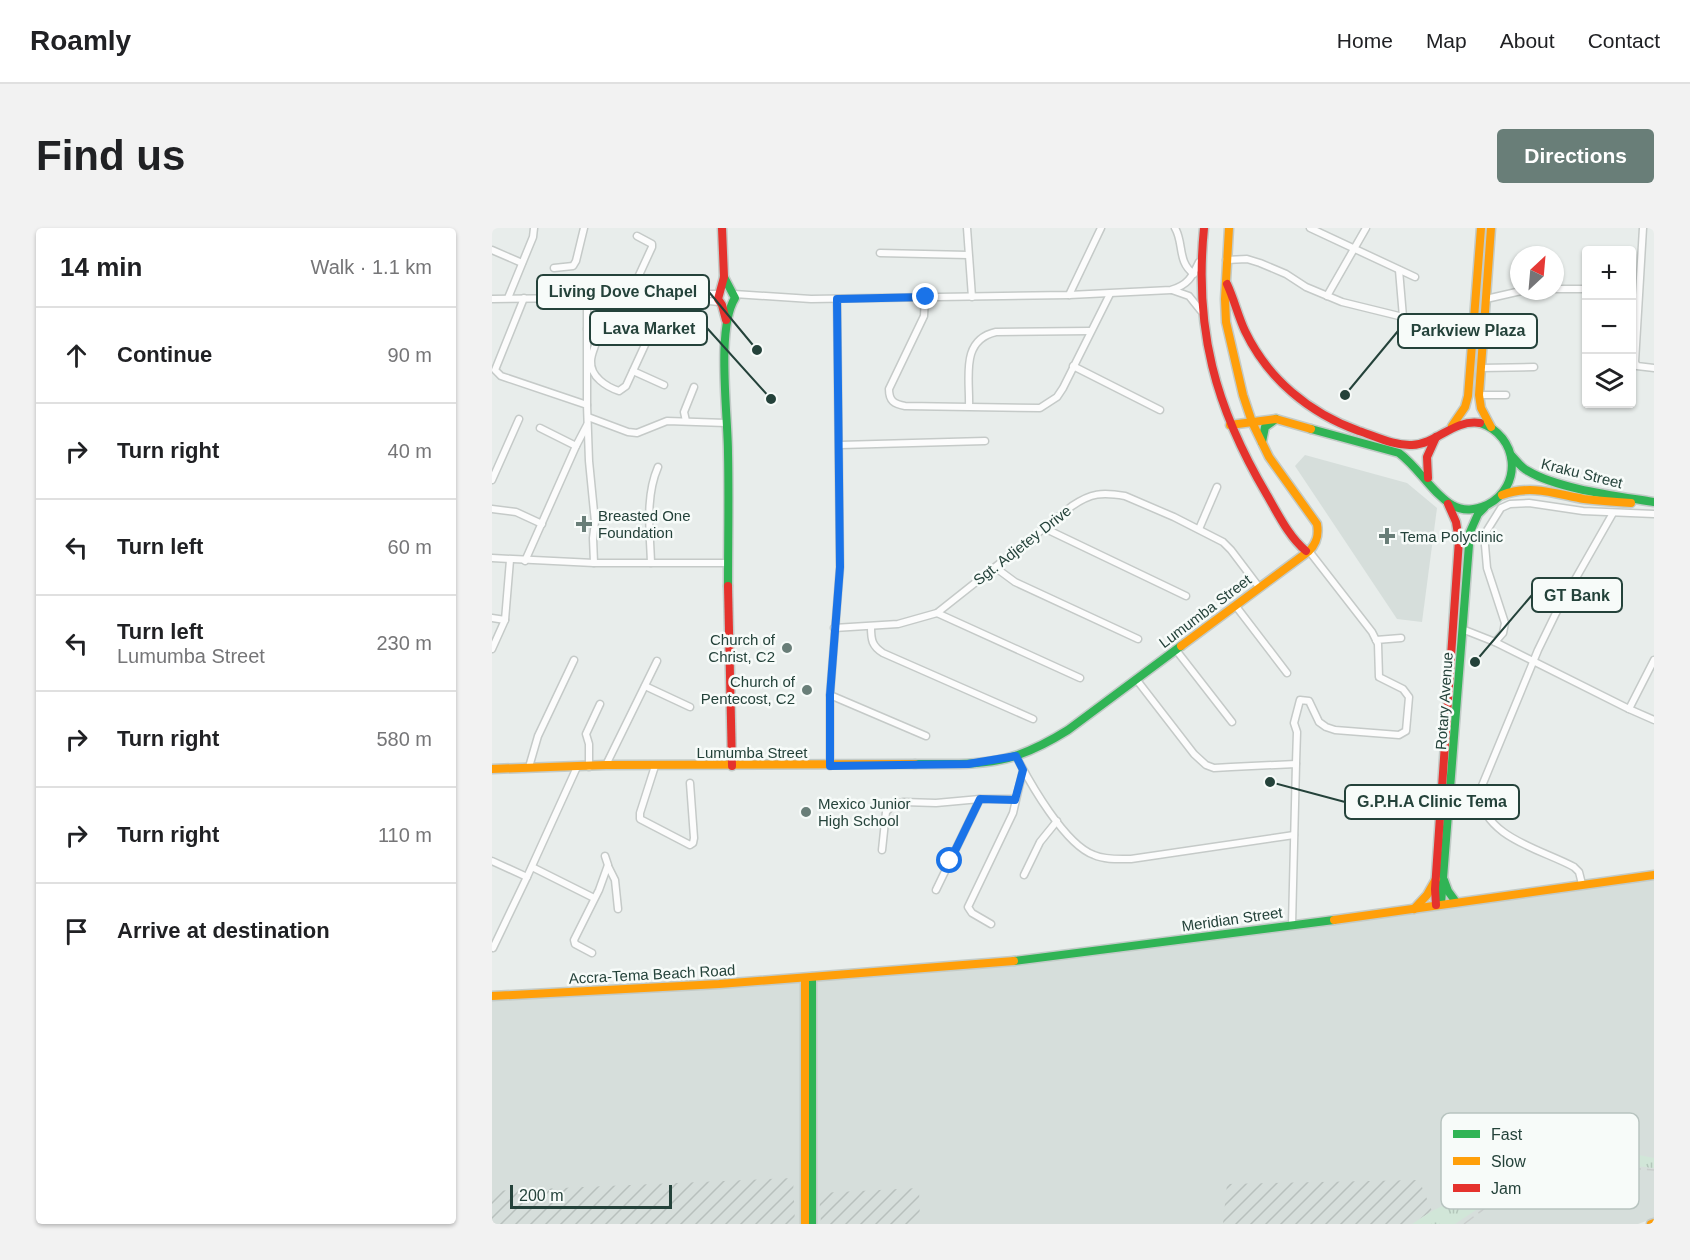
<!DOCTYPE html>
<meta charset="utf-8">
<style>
:root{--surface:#fff;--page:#f2f2f2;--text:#202124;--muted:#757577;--line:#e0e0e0;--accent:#697e78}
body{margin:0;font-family:Helvetica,sans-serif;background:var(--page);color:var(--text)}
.controls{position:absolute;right:18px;top:18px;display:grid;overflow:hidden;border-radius:6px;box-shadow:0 2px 4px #0004}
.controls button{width:54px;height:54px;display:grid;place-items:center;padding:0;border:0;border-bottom:2px solid var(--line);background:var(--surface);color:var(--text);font:30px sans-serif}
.compass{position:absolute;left:1018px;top:18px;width:54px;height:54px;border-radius:50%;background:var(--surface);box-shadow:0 2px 4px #0004;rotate:26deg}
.scale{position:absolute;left:18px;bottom:15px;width:162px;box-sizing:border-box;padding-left:6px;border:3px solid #24423a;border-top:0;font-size:16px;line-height:21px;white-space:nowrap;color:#24423a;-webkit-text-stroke:4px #f7fbf9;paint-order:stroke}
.stop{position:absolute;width:18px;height:18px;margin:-14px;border:4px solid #1a73e8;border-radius:50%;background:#fff}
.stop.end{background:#1a73e8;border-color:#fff;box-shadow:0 2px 6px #0008}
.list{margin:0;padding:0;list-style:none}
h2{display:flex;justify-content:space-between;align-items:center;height:78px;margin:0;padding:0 24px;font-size:26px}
h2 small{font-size:20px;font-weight:400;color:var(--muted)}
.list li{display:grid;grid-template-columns:39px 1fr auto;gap:18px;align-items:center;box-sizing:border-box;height:96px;padding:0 24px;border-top:2px solid var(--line)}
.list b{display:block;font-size:22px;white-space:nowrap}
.list p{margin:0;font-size:20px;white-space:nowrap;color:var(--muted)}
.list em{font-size:20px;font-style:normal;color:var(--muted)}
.icon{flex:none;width:33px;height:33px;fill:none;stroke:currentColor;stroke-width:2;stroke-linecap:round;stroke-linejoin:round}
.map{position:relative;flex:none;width:1162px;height:996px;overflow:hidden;border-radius:6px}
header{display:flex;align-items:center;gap:36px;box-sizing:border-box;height:84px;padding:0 30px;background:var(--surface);border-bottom:2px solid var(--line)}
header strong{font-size:28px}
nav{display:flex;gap:33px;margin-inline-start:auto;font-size:21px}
.intro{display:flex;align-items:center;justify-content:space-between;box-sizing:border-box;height:144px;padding:0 36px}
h1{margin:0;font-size:42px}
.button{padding:15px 27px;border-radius:6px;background:var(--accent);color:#fff;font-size:21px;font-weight:700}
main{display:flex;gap:36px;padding:0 36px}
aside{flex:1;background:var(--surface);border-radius:6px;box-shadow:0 2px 4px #0004}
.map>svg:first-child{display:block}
.built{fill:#d6dedb}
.industrial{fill:url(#industrial-furrows)}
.grass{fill:url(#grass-tufts)}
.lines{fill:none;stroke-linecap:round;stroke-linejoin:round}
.street-casing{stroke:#c5cac8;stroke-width:9}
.fast-casing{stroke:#c3cbc8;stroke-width:11}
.slow-casing{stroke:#c3cbc8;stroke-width:11}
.jam-casing{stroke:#c3cbc8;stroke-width:11}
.street{stroke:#fcfcfc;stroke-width:6}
.fast{stroke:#30b455;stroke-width:8}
.slow{stroke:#ff9f0a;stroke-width:8}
.jam{stroke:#e5322d;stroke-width:8}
.rail{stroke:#c9cdcc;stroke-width:1.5;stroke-dasharray:12 6;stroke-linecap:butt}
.route{stroke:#1a73e8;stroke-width:8}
.poi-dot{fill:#697e78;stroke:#f7fbf9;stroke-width:2}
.labels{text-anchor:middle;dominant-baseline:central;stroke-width:5;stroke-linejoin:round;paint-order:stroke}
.street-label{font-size:15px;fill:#24423a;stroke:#f7fbf9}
.poi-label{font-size:15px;fill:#24423a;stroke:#f7fbf9;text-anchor:start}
.key{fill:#f7fbf9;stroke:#b8c4c0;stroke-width:1.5}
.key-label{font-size:16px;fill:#24423a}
.leader{fill:none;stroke:#24423a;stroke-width:2}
.callout-dot{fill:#24423a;stroke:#f7fbf9;stroke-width:2}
.callout{fill:#f7fbf9;stroke:#24423a;stroke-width:2}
.callout-label{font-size:16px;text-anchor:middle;font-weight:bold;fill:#24423a}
</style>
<header>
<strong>Roamly</strong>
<nav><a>Home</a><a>Map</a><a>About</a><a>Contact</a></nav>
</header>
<div class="intro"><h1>Find us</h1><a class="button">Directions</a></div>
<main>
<aside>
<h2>14 min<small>Walk · 1.1 km</small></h2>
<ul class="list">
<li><svg class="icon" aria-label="ahead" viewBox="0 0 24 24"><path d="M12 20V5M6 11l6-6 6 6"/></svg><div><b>Continue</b></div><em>90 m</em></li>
<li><svg class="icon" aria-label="right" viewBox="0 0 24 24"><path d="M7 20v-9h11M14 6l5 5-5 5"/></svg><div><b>Turn right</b></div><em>40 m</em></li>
<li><svg class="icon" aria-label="left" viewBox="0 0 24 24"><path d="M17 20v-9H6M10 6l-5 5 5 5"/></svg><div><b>Turn left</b></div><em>60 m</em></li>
<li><svg class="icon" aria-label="left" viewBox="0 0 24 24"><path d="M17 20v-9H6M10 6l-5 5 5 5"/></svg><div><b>Turn left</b><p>Lumumba Street</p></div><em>230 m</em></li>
<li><svg class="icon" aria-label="right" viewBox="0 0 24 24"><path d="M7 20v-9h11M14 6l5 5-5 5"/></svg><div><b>Turn right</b></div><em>580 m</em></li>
<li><svg class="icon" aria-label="right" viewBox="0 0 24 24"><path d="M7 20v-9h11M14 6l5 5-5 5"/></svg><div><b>Turn right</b></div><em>110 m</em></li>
<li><svg class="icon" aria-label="arrive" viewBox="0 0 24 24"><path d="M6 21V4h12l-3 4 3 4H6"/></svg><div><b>Arrive at destination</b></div></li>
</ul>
</aside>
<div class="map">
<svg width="1162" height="996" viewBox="0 0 1162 996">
<defs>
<pattern id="industrial-furrows" width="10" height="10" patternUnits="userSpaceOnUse" patternTransform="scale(1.5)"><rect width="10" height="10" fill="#d6dedb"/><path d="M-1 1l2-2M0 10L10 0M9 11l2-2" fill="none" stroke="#b8c0bd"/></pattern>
<pattern id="grass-tufts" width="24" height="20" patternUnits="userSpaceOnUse" patternTransform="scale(1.5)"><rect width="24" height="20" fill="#d1e6d8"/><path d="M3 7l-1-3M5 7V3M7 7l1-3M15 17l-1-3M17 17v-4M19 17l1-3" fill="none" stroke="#b3c6ba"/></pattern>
</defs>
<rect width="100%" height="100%" fill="#e8edeb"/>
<!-- built -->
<g class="built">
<path d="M813,227l102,28 30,25 -15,114 -25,-3 -102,-153z"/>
<path d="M1162,647v343l-16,6h-1146v-228l32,-1 515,-39z"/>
</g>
<!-- industrial -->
<g class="industrial">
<path d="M301,950l2,46h-303v-33z"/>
<path d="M927,952l13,31 -20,13h-189l4,-40z"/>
<path d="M427,960l1,36h-99l-2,-31z"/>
</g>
<!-- grass -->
<path class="grass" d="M1127,923l35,7v10l-49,-5 -54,7 -33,12 -63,42h-43l20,-13 95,-46z"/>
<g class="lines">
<defs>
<g id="street">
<path d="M475,0l5,69"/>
<path d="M683,0c9,15 2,34 19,46"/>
<path d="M818,0l105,49"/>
<path d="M1151,0l-8,134 2,4 17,2"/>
<path d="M0,22l30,13"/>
<path d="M388,25l88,2"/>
<path d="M734,32l21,-1 13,4 26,11 20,13 36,15 61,15 70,24 11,1"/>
<path d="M62,40l19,-2 3,-5 8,-33"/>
<path d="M907,42l4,47"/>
<path d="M1063,61h31"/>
<path d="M680,62l17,6 12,15"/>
<path d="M242,66l77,5 258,-4 102,-5c17,-5 21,-13 28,-28"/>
<path d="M577,67l32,-67"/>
<path d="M835,68l39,-68"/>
<path d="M137,69l23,-50v-3l-15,-8"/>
<path d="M209,69l8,4 10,1"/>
<path d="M433,69l-1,19 -35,73c0,12 5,15 16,17l135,2 17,-11 6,-9 47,-94"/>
<path d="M16,70l25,-61 1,-9"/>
<path d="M32,70l-29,72 6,6 86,29 2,56 6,61 -2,16 1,25"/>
<path d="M0,71l209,-2 7,-3h10"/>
<path d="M994,71l35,-8"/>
<path d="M95,101l10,9c-1,8 -6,15 -6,23 -1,16 16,26 28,30l7,-5 41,-89"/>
<path d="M581,138l87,44"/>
<path d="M989,140l53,-1"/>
<path d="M141,143l31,14"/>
<path d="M987,167h27"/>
<path d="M95,177v-107"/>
<path d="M477,178c1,-28 -9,-66 27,-74l94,-1"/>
<path d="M96,189l40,15 9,1 30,-12 59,2"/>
<path d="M194,193l-2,-9 10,-25"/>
<path d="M48,200l36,18"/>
<path d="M348,217l145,-4"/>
<path d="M0,252l27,-61"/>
<path d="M0,281l24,3 26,12"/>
<path d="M552,300l142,68"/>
<path d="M707,301l18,-42"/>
<path d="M0,330l102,5h134"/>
<path d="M33,333l51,-115 11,-21"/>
<path d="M159,335c-1,-32 -6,-66 7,-96"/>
<path d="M504,340l19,14 123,57"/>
<path d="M743,377l52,68"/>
<path d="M445,385l143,65"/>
<path d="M0,390l13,2"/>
<path d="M379,399c0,13 1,19 12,26l150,66"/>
<path d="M342,400l64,-4 39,-11 135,-107c19,-13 30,-14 53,-10l49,21 49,25 8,8 28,37"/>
<path d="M970,401l33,13 8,-9 2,-10 -18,-55 -2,-23 1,-13 15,-24 9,-4 19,-1 54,8 71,3"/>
<path d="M884,412l25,-2"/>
<path d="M1003,414l134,67 25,-49"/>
<path d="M0,421l13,-29 5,-60"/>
<path d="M684,422l56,72"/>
<path d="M644,451l58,75 12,11 8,3 17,-1 65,-3 -4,161"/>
<path d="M153,458l45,21"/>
<path d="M338,467l96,41"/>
<path d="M1137,481l25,11"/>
<path d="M524,528c14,27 49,89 78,99 11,5 25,4 37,4l163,-24"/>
<path d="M804,535l1,-31 -3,-9 6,-23 9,1 10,21 7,5 9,3 64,5 7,-4 3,-34 -6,-8 -24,-12 -1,-33 -6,-12 -63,-81"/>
<path d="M114,537l51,-104"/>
<path d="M163,538l-15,47v6l50,26 3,-2 1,-5 -4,-55"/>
<path d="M338,538v-71l10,-128 -3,-268"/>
<path d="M37,539l9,-31 36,-76"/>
<path d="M97,539v-23l-3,-10 14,-30"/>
<path d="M390,622l4,-38 7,-7 10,-3 33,1 44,-4h35"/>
<path d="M0,633l35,16 -34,71"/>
<path d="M116,638l7,14 3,29"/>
<path d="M40,639l62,31"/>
<path d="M532,647l16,-33 17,-21"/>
<path d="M35,649l50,-110"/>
<path d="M1090,656l-3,-12 -5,-5c-33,-18 -90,-29 -95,-74l59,-143 18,-37 57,-100"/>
<path d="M444,662l44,-91"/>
<path d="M499,696l-19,-11 -4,-6 45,-94 10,-43"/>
<path d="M100,725l-17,-9 -1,-4 25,-50 9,-25 -3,-9"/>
</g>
<g id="fast">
<path d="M232,49l11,21c-19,30 -7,117 -7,155 1,44 0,89 0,133"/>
<path d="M819,201l88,24c20,15 32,39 53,52 12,7 23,5 35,0 37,-19 31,-70 -7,-82"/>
<path d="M770,214l3,-15 11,-8"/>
<path d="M1019,227c5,5 10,13 17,16 30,18 90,25 126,31"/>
<path d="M423,536c33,0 72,2 103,-9 17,-6 34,-15 50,-25l113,-84"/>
<path d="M952,652l4,11 8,11"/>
<path d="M949,676l29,-372 8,-18 6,-6"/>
<path d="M522,733l320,-41"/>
<path d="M320,749v247"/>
</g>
<g id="slow">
<path d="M999,0l-12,167 2,13 10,19"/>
<path d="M738,197l46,-6 35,10"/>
<path d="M960,198l13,-19 3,-11 13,-168"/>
<path d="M1010,267c29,-11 54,-1 82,4 16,2 31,3 47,4"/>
<path d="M689,418l128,-95c8,-8 10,-16 8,-27l-48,-67 -17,-35 -9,-27 -17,-73 -1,-23 4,-71"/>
<path d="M0,541l114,-4 309,-1"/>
<path d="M922,681l13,-14 9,-16"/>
<path d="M842,692l320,-45"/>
<path d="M313,750v246"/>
<path d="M0,768l227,-12 295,-23"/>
<path d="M1159,996l3,-1"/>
</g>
<g id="jam">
<path d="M230,0l2,49 -6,22 4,6 4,15"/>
<path d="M712,0c-10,101 11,179 63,267 11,19 22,42 39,56"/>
<path d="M735,56c7,15 11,32 18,47 23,48 64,82 114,100 16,5 35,15 53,14 25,-1 41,-26 68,-22"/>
<path d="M936,250l-1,-21 9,-20"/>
<path d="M236,358l4,180"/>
<path d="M944,677l-1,-16 24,-349 -3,-18 -8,-18"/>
</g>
</defs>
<!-- street casing -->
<use href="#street" class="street-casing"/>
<!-- fast casing -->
<use href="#fast" class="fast-casing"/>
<!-- slow casing -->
<use href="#slow" class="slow-casing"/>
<!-- jam casing -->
<use href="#jam" class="jam-casing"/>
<!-- street -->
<use href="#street" class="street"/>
<!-- fast -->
<use href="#fast" class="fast"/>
<!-- slow -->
<use href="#slow" class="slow"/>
<!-- jam -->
<use href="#jam" class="jam"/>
<!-- rail -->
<path class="rail" d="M972,996l29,-22 26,-15 26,-11 47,-11 62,5"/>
</g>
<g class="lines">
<!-- route -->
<path class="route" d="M434,69l-89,2 3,268 -10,128v71l138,-2 48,-8 7,14 -8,30 -35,-1 -30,62"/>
</g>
<!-- markers -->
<g class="poi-dot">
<path d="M89 287h6v6h6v6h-6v6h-6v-6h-6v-6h6z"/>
<path d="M892 299h6v6h6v6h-6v6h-6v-6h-6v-6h6z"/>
<circle cx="295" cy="420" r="6"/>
<circle cx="315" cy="462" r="6"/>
<circle cx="314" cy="584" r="6"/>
</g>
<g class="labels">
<!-- street labels -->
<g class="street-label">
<text transform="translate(1090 245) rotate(14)">Kraku Street</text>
<text transform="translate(530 317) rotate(-38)">Sgt. Adjetey Drive</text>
<text transform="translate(713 383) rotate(-37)">Lumumba Street</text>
<text transform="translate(952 473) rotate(-86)">Rotary Avenue</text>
<text x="260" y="524">Lumumba Street</text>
<text transform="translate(740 691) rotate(-8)">Meridian Street</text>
<text transform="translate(160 746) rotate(-3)">Accra-Tema Beach Road</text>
</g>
<!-- poi labels -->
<g class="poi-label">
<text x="106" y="287">Breasted One<tspan x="106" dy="17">Foundation</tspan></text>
<text x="908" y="308">Tema Polyclinic</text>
<text x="283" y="411" text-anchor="end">Church of<tspan x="283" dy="17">Christ, C2</tspan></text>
<text x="303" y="453" text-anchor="end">Church of<tspan x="303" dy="17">Pentecost, C2</tspan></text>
<text x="326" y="575">Mexico Junior<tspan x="326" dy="17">High School</tspan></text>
</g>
</g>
<!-- legend -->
<rect x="949" y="885" width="198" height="96" rx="9" class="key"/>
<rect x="961" y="902" width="27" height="8" fill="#30b455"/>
<rect x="961" y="929" width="27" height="8" fill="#ff9f0a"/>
<rect x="961" y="956" width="27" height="8" fill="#e5322d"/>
<g class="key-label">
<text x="999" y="912">Fast</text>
<text x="999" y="939">Slow</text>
<text x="999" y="966">Jam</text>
</g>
<!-- callouts -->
<path class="leader" d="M265 122L217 64M279 171L215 100M853 167L906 103M983 434L1040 367M778 554L853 574"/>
<g class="callout-dot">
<circle cx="265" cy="122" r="6"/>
<circle cx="279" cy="171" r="6"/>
<circle cx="853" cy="167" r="6"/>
<circle cx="983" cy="434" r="6"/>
<circle cx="778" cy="554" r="6"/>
</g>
<g class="callout">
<rect x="45" y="47" width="172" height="34" rx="6"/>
<rect x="98" y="83" width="117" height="34" rx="6"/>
<rect x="906" y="86" width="139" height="34" rx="6"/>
<rect x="1040" y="350" width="90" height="34" rx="6"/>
<rect x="853" y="557" width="174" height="34" rx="6"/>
</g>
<g class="callout-label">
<text x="131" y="69">Living Dove Chapel</text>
<text x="157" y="106">Lava Market</text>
<text x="976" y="108">Parkview Plaza</text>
<text x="1085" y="373">GT Bank</text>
<text x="940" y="579">G.P.H.A Clinic Tema</text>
</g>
</svg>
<div class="controls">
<button>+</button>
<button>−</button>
<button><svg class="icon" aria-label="layers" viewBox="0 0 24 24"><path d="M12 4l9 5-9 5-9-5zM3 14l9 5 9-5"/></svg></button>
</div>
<svg class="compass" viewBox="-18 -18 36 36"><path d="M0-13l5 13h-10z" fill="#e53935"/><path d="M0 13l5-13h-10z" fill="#757577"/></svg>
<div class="scale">200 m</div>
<div class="stop" style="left:458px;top:633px"></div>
<div class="stop end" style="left:434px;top:69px"></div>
</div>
</main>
